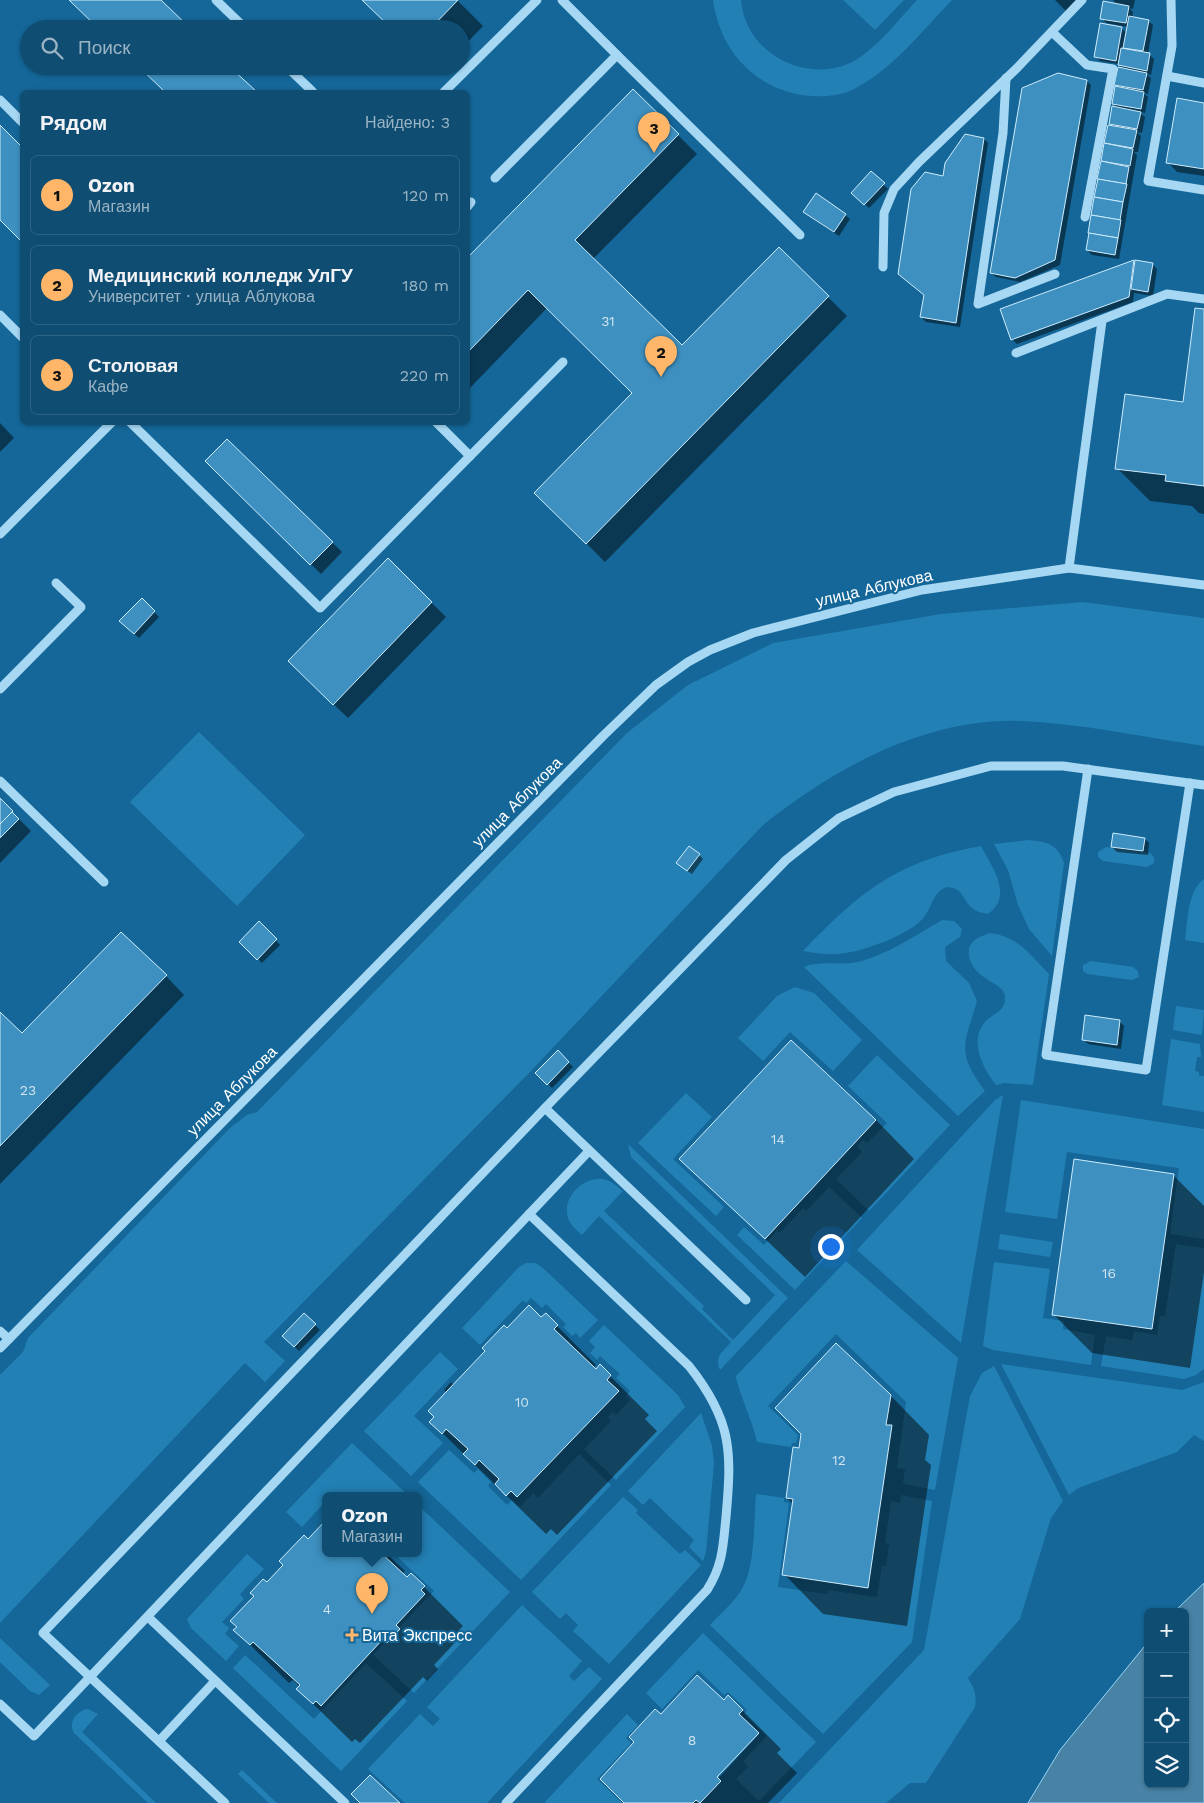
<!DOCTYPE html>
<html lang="ru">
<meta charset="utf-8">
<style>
:root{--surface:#0f4d72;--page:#185477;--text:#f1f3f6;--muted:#9bb4c4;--line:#2f6484;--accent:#ffb668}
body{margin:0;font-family:"Work Sans",sans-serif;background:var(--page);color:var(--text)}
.controls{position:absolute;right:15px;bottom:15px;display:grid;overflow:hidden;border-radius:8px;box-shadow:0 1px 4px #0004}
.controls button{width:45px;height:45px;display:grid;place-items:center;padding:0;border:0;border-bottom:1px solid var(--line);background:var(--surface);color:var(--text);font:25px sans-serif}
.you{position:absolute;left:830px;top:1246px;width:18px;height:18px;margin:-12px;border:4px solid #fff;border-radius:50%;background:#1a73e8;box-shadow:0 0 0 8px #1a73e833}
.badge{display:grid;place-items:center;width:32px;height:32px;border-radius:50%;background:var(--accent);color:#111;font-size:16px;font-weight:700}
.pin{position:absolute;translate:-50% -41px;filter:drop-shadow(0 1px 2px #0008)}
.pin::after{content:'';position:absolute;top:26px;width:18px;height:15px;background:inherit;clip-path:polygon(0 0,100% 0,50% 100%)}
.popup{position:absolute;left:322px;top:1492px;width:100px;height:65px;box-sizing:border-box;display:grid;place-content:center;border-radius:8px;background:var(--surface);filter:drop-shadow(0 1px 4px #0005);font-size:16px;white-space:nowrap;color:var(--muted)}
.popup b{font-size:19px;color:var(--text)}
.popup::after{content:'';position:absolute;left:50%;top:100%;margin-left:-10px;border:10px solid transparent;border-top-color:var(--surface)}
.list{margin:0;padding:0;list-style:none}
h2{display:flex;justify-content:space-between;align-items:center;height:65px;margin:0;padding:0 20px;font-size:21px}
h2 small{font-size:16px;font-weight:400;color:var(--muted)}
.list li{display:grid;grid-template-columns:32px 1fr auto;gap:15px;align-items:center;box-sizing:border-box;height:80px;margin:0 10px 10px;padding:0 10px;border:1px solid var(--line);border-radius:8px}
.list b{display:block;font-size:19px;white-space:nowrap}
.list p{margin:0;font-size:16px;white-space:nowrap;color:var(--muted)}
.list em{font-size:16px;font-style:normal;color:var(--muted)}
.icon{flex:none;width:28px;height:28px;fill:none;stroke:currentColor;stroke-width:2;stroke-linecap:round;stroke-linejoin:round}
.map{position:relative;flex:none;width:1204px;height:1803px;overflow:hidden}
.search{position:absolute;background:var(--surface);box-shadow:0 1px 4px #0004;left:20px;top:20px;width:450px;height:55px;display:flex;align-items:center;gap:12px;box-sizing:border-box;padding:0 18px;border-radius:28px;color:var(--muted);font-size:19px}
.panel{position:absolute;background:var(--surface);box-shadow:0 1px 4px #0004;left:20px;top:90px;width:450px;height:335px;border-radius:8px}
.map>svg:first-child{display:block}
.green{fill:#2380b5}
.water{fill:#4882a4;stroke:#98d5f5}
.shadow{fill:#0007;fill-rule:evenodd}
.building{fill:#3d90c0;stroke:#ceecfd}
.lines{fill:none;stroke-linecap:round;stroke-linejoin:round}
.minor{stroke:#a6d7f3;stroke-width:9}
.poi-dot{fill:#ffb668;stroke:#146798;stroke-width:2}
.labels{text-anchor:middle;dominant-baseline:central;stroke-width:4;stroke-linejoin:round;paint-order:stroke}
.number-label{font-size:14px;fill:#cee3ef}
.street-label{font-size:16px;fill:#fff;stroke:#146798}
.poi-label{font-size:16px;fill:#fff;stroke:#146798;text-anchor:start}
</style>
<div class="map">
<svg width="1204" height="1803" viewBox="0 0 1204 1803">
<rect width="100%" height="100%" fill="#146798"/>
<!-- green -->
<g class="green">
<path d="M713,0h28c4,52 62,84 109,63 26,-13 47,-42 67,-63h35c-30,31 -59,69 -98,89 -11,6 -28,8 -41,7 -54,-3 -93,-43 -100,-96z"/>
<path d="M843,0h61l-29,30z"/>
<path d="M1083,602l121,16v128c-60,-9 -121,-22 -181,-25 -96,-4 -187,46 -260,104l-232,246 -267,271 21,19 -20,21 -20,-19 -245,260v-248l23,-23 5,-14 202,-210 17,-13 10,-3 370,-379 61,-48 85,-42 168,-29z"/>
<path d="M199,732l106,103 -68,71 -107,-104z"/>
<path d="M1029,840c19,2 29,4 35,23l-12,93 -23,-27 -11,-24 -10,-35 -14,-26z"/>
<path d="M981,846c11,21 33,50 7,68 -27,-4 -20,-22 -35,-26 -17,-5 -21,19 -28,28 -14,19 -63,36 -87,38 -11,1 -23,-1 -35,-3 58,-60 94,-90 178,-105z"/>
<path d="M1106,847l44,6 4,4v6l-7,4 -44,-6 -5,-4v-5z"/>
<path d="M1204,879v64l-19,-3c3,-19 2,-49 19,-61z"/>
<path d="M942,920l12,1 8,8 -2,8 -15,10 1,14 23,22 8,18c-12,42 -22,50 8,90l-27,25 -154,-149c16,-7 36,-1 54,-5 31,-8 56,-26 84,-42z"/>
<path d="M990,933c29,4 39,21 59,41l-16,111 -29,-2 -8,2c-14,-18 -29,-47 -8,-66 9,-7 18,-9 17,-23 -1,-14 -33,-16 -36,-41 -2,-14 10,-18 21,-22z"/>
<path d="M1091,961l42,6 5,4 1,6 -7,3 -45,-6 -4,-3v-6z"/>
<path d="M795,987l19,6 48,47 -29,31 -43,-39 -27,29 -25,-23 39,-42z"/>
<path d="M1176,1006l28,4 -2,25 -29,-5z"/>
<path d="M1171,1039l29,5 1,13h-4l-2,14 4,1v4h5v36l-42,-7z"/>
<path d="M877,1055l73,70 -81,86 -33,-32 26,-27 -5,-6 6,-6 4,3 20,-20 -39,-37z"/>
<path d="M686,1093l26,24 -39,42 51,48 -8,9 -78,-73z"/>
<path d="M1003,1095l-42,248 -104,-93 138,-150z"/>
<path d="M1021,1100l183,29v110l-34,-5 9,-66 -112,-16 -10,67 -52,-7z"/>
<path d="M628,1144l160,154 -68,72c-6,-14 3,-18 11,-28l-132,-126 -17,19c-7,-6 -15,-13 -15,-23 -2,-17 18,-36 36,-33 8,1 14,8 20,12l-19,20 100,95 -2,3 31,31 42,-45 -144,-138z"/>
<path d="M829,1187l33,31 -67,72 -58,-55 7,-8 20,18 13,-14 3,2 23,-25 3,3z"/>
<path d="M1000,1234l53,8 -3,15 -52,-8z"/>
<path d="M1176,1244l28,4v121l-8,6 -12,4 -83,-13 5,-30 26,4 2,-9 23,4 3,-19h5z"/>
<path d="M846,1261l112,97 -23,132 -32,-6 2,-15 -8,-1 9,-66 -70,-68 -68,72 30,29 -2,8h-4l-1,4 -34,-5c-2,-14 -22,-60 -21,-66z"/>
<path d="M994,1262l56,7 -7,49 21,3 -1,8 32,6 -4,30 -98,-15 -10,-4z"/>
<path d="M526,1263h9l8,5 55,52 -18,18 -4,-5 -4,3 -9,-9 3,-3 -20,-20 -4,4 -11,-10 -5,5 -3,-3 -43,45 -18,-17 57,-61z"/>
<path d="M604,1325l74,70 7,12 -69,73 -32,-31 27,-28 -3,-4 5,-5 3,3 14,-15 -4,-4 4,-5 -14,-13 4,-4 -20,-18 -3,4 -7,-7 5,-6 -6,-6z"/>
<path d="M440,1352l18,17 -44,47 29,27 -32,33 -47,-45z"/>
<path d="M1001,1364l181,26 22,-8v59l-10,-6 -17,17 -99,36 -9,7z"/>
<path d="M994,1366l69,135 -12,17 -31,101 -52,59c6,10 9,17 7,29l-49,76h-16l-24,20h-107l145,-153 46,-254 12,-23z"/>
<path d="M701,1413l11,33 2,17 -8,89 -3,9 -14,-14 5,-7 -44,-42 -7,7 -15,-14z"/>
<path d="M352,1443l56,52h-82v6l-24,26 -16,-15z"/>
<path d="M449,1450l25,23 4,-4 13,13 -3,4 19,19 5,-5 8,7 13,-14 5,5 41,-44 32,31 -90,95 -103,-98z"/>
<path d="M756,1494l28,4v4l5,1 -11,84 49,7 1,-4 49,7 5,-31h4l3,-22 -4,-1 6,-42 9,2 1,-8 31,6 -20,141 -89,92 -113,-109c12,-13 28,-26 35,-42 10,-23 9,-63 11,-89z"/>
<path d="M623,1497l15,13 -2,3 44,41 5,-4 16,15 -92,99 -36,-33 5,-6 -12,-12 -6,6 -28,-27z"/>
<path d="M418,1505l92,87 -96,101 -41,-38 61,-64 -41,-38h25z"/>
<path d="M247,1554l17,15 -24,25 4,5 -22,23 7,6 -4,6 14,12 -13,15 -35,-33 -4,-9z"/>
<path d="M522,1605l60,56 -13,15 5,5 15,-14 13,12 -115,124h-82l-37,-34 52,-55 13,12 7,-7 -13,-12z"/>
<path d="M703,1633l113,109 -57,59 -23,-22 12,-12 -5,-6 24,-25 -23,-22 3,-4 -19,-18 -4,3 -26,-25 -36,39 -16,-16z"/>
<path d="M0,1638l50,47 -11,10 -9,-4 -30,-29z"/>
<path d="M245,1655l69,64 52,-56 41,38 -66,70 -108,-103z"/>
<path d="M88,1709l10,5 -16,18 74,71h-8l-74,-70c-6,-11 2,-22 14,-24z"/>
<path d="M627,1714l11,11 -12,13 5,5 -34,36 25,24h-76l-1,-1z"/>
<path d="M242,1770l35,33h-8l-31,-29z"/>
</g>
<!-- water -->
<path class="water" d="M1204,1583v220h-176l32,-53 88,-108v142h37v-172h-11z"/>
<!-- shadow -->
<g class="shadow">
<path d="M363,0h94l26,26 -22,23v-20h-68z"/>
<path d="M1055,0h22l-11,11z"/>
<path d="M1113,0h22l-2,9 -4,-1 4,4 -1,6 16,3 5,4 -5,29 6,5 -3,16 -5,-1 5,4 -3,16 -5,-1 5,4 -3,16 -6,-1 6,5 -3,16 -5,-1 4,4 -3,16h-4l3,3 -18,104 -27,-4 -5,-5 22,-124 5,1 -4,-4 8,-14 -5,-6 7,-15 -4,-4 8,-15 -6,-5 -18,-3 -4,-5 23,-31 7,8 2,-6 -22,-4 -4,-5 15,-13z"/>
<path d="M138,66h90l27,26h-89z"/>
<path d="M431,66h14l-7,7z"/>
<path d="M1087,81l4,4 -31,180 -40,17 -24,-5 -5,-4z"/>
<path d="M633,91l64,63 -104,105 89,88 97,-99 68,68 -242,246 -69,-69 98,-100 -87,-85 -79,82v-132z"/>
<path d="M1204,104v72l-27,-4 -9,-10z"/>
<path d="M0,127l22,22v92l-22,-22z"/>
<path d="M984,139l4,4 -28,184 -34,-5 -5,-5 23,-140z"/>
<path d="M871,173l17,16 -19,19 -16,-15z"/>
<path d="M845,215l5,4 -11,17 -30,-20z"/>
<path d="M1135,261l17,3 5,5 -4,27 -19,-3 -1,9 -116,42 -5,-5 -10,-29z"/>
<path d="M1204,310v204l-5,-1 -7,-7 -42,-5 -33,-33 67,-65z"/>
<path d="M0,423l14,15 -14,14z"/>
<path d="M227,440l115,112 -21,22 -115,-113z"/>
<path d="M388,560l58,57 -98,101 -44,-42z"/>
<path d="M142,600l17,17 -20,21 -18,-17z"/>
<path d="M0,800l31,31 -31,32z"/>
<path d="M1145,839l4,4 -1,12 -31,-3 -5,-5z"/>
<path d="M699,855l4,4 -11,15 -10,-7z"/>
<path d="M259,923l21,22 -18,18 -21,-21z"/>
<path d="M166,976l18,19 -184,189v-170l22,21z"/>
<path d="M1086,1017l34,5 4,4 -3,23 -33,-5 -5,-5z"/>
<path d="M558,1052l15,15 -21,21 -15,-15z"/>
<path d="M876,1120l38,39 -109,118 -124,-118z"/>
<path d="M1173,1175l31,31v66l-14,96 -98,-15 -39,-39z"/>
<path d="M305,1315l15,15 -21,21 -15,-15z"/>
<path d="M546,1315l50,50 -3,3 3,3 4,-5 49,49 -4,4 12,12 -100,104 -6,-6 -5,5 -115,-112 16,-29 -3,-3 7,-8 3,3 53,-55 34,-11z"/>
<path d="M890,1395l39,40 -4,25 6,5 -24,161 -84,-12 -39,-40 9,-70 -6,-6 13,-49z"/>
<path d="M326,1553h60l19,18 -3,3 5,4 4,-4 52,52 -4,4 4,4 -29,31 4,4 -11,12 -4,-4 -63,66 -5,-4 -3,3 -54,-53 2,-2 -7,-7 -4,3 -54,-53 32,-46z"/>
<path d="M742,1710l39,39 -4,4 20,20 -29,30h-143l36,-87zM757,1732l2,2 -45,49 -2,-2z"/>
</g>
<!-- building -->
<g class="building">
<path d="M69,0h92l30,29h-92z"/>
<path d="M362,0h96l-28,29h-38z"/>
<path d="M1103,1l26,5 -3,17 -26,-4z"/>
<path d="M1129,16l20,4 -6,31 -20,-3z"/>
<path d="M1100,23l22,4 -6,34 -22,-4z"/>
<path d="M1121,48l29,5 -3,18 -29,-6z"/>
<path d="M138,66h91l28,26h-92z"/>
<path d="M1118,67l29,6 -4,17 -29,-5z"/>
<path d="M1058,73l29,7 -32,180 -40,18 -25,-5 32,-185z"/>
<path d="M1115,86l29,6 -3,17 -29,-5z"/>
<path d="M633,89l46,45 -104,106 107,105 97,-98 50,49 -243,248 -52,-51 98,-100 -104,-103 -60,62v-95z"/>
<path d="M1177,98l27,5v66l-38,-6z"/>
<path d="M1112,106l29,6 -4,17 -28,-5z"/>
<path d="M0,125l22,22v95l-22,-22z"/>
<path d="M1108,125l29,5 -4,18 -29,-5z"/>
<path d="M965,134l19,4 -28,185 -36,-6 4,-22 -26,-21 13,-85 14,-17 18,4 2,-13z"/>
<path d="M1104,143l29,6 -3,17 -29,-5z"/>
<path d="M1101,161l28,6 -3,17 -29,-5z"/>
<path d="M871,171l14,12 -21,22 -13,-12z"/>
<path d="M1098,179l29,5 -4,18 -29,-5z"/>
<path d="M816,193l30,21 -12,18 -31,-20z"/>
<path d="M1094,197l29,5 -3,18 -29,-5z"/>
<path d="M1091,215l30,5 -3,18 -30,-5z"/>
<path d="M1089,233l29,5 -3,17 -29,-5z"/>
<path d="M1134,260l-5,37 -118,43 -11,-31z"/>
<path d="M1135,260l18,3 -5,29 -17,-3z"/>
<path d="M1195,308l9,1v177l-39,-5 1,-6 -51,-6 10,-75 58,8z"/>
<path d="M227,439l106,103 -23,23 -105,-104z"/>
<path d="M388,558l44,44 -99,103 -45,-44z"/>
<path d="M142,598l13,13 -21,23 -15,-13z"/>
<path d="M0,798l13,13 -13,13z"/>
<path d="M12,812l7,7 -19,19v-14z"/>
<path d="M1113,833l32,5 -2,13 -32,-4z"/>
<path d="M689,846l11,8 -13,17 -11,-8z"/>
<path d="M259,921l18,18 -20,21 -18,-18z"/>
<path d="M121,932l46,43 -167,171v-134l22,21z"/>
<path d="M1085,1015l35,5 -3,25 -35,-5z"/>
<path d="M791,1040l85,80 -111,119 -86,-80z"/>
<path d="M558,1050l11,12 -22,23 -12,-12z"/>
<path d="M1074,1159l100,15 -22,155 -100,-14z"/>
<path d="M529,1305l12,12 5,-4 12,12 -4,4 42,40 4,-5 11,11 -4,5 12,11 -102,106 -6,-6 -5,5 -11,-12 4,-5 -20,-19 -4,5 -12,-11 5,-5 -22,-20 -4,5 -13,-12 5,-5 -6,-6 57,-60 -3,-3 22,-23 3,3z"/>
<path d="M304,1313l12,11 -22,23 -12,-11z"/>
<path d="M836,1343l55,52 -5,30h6l-24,163 -86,-13 11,-76 -7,-1 7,-51 6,1 2,-14 -26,-26z"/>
<path d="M326,1520v33h55l26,24 4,-4 14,13 -4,4 4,4 -29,31 4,4 -13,14 -4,-4 -62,67 -5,-5 -3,3 -17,-15 4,-4 -47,-43 -3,3 -17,-15 4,-3 -7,-6 24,-25 -4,-3 13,-14 4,3 16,-17 -4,-4 25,-26 4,4z"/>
<path d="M697,1675l27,25 4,-5 15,15 -4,4 20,19 -42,44 4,4 -21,22 -4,-3 -3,3h-69l-24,-24 34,-37 -5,-5 26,-28 6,5z"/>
<path d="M370,1775l30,28h-40l-9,-9z"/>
</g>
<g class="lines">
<!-- minor -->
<g class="minor">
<path d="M216,0l30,29"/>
<path d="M1171,0l1,46 -24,135 56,9"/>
<path d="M1052,32l35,33 26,4 -28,148"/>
<path d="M617,55l183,180"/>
<path d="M286,66l27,26"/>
<path d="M1167,76l37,7"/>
<path d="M1006,78l-3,55 -25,171 77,-30"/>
<path d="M444,92l93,-92"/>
<path d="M0,100l22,22"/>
<path d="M495,178l122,-123 -55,-55"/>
<path d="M468,206l3,-4"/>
<path d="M883,267l1,-54 10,-24 25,-27 98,-94 65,-68"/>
<path d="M0,315l22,22"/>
<path d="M1016,353l151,-59 37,5"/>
<path d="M130,422l190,186 243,-246"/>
<path d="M436,422l34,34"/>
<path d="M0,534l112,-112"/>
<path d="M1069,568l33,-247"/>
<path d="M0,689l81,-82 -25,-24"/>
<path d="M1088,769l-42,286 100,15 44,-287"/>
<path d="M0,781l104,101"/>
<path d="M545,1108l201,192"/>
<path d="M0,1331l9,8"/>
<path d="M0,1348l603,-612 53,-51 32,-23 22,-12 43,-17 169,-43 147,-22 135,17"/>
<path d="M148,1617l197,186"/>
<path d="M0,1704l34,32 555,-585"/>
<path d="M159,1741l56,-60"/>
<path d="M225,1803l-182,-170 502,-525 241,-248 53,-42 55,-26 97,-26h72l141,19"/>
<path d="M506,1803l201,-213c16,-25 16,-44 19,-73 6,-66 6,-97 -37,-151l-160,-152"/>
</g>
</g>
<!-- markers -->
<path class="poi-dot" d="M349.5 1627.5h5v5h5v5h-5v5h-5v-5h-5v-5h5z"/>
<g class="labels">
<!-- number labels -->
<g class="number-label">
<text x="608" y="321">31</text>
<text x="28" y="1090">23</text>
<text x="778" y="1139">14</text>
<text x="1109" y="1273">16</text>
<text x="522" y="1402">10</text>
<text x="839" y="1460">12</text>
<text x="327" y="1609">4</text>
<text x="692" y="1740">8</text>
</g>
<!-- street labels -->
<g class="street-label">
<text transform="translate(874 588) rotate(-13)">улица Аблукова</text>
<text transform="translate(517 802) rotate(-45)">улица Аблукова</text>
<text transform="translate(232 1091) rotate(-45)">улица Аблукова</text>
</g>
<!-- poi labels -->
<g class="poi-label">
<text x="362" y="1635">Вита Экспресс</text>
</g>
</g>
</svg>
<div class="controls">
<button>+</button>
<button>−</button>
<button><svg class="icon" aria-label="locate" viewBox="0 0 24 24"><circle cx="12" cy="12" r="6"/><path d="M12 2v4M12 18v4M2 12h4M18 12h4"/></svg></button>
<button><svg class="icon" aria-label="layers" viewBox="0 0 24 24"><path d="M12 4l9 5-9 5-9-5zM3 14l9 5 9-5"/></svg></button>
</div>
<div class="you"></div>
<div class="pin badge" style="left:372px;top:1614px">1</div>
<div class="popup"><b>Ozon</b>Магазин</div>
<div class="pin badge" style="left:661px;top:377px">2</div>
<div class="pin badge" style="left:654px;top:153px">3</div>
<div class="search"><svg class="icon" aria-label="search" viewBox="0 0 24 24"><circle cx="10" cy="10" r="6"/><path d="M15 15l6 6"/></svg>Поиск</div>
<section class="panel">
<h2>Рядом<small>Найдено: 3</small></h2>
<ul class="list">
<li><span class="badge">1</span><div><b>Ozon</b><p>Магазин</p></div><em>120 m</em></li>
<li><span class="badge">2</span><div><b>Медицинский колледж УлГУ</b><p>Университет · улица Аблукова</p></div><em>180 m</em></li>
<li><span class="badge">3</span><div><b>Столовая</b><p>Кафе</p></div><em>220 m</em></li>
</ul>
</section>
</div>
